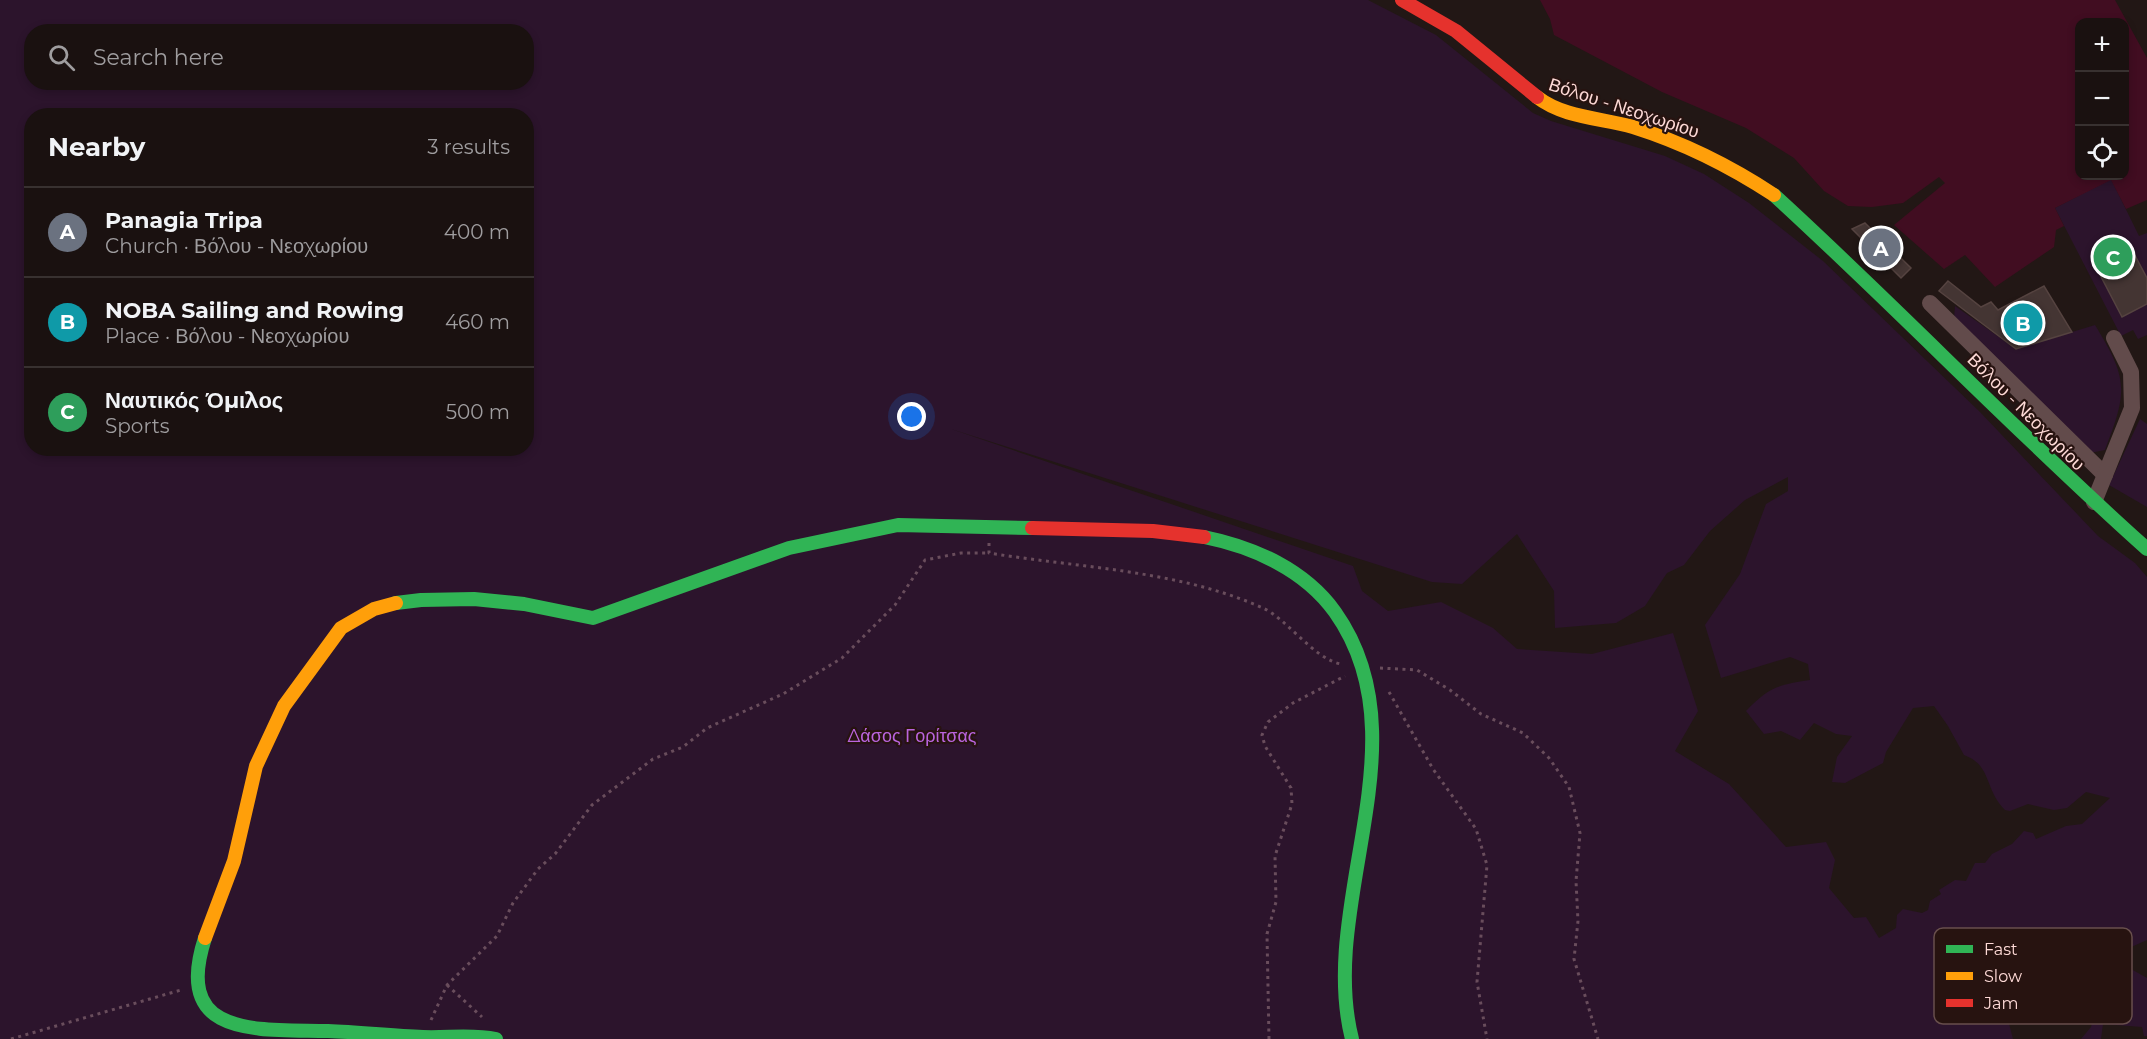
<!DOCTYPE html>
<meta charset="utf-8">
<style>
:root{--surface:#1a1110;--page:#231a19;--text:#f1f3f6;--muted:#9f9d9f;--line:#383130;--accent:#ea580c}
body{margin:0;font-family:Montserrat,sans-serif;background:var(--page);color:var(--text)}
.controls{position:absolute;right:18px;top:18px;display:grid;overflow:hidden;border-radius:12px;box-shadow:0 3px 9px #0003}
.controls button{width:54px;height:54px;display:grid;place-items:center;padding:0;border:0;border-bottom:2px solid var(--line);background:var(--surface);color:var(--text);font:30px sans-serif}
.you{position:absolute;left:912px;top:417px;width:21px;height:21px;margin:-15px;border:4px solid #fff;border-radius:50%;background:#1a73e8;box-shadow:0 0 0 9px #1a73e833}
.badge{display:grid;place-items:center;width:39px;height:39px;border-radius:50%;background:var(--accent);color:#fff;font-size:20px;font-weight:700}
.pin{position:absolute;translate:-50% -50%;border:3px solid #fff;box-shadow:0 2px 6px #0006}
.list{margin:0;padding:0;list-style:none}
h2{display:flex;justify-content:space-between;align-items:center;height:78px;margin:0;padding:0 24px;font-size:26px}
h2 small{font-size:20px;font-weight:400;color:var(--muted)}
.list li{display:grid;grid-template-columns:39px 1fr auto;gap:18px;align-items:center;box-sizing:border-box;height:90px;padding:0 24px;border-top:2px solid var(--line)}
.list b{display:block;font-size:22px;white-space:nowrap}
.list p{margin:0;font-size:20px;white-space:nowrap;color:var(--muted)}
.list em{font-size:20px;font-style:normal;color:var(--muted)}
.icon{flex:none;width:33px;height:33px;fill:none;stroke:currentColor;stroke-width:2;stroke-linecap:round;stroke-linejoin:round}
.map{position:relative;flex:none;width:2147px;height:1039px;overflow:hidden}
.search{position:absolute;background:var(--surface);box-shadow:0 3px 9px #0003;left:24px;top:24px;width:510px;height:66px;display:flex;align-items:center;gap:15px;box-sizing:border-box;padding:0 21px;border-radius:24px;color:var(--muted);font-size:22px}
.panel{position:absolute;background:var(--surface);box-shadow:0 3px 9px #0003;left:24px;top:108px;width:510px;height:348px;border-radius:24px}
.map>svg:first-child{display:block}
.green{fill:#2c142c;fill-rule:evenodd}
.water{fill:#410d21;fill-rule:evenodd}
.building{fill:#443533;stroke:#554340;stroke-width:1.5}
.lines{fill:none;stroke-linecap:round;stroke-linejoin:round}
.path{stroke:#694d5c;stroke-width:3;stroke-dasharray:3 4.5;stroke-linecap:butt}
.street{stroke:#624b4b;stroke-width:16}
.fast{stroke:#30b455;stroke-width:14}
.slow{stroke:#ff9f0a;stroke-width:14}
.jam{stroke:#e5322d;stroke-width:14}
.labels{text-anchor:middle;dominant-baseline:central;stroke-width:4.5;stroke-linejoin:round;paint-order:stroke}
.street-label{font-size:18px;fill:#fedad7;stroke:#271310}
.park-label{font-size:18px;fill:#ba64dd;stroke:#271310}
.key{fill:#271310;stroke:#684f4c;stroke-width:1.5}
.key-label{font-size:16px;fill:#fedad7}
</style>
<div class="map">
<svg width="2147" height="1039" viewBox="0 0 2147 1039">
<rect width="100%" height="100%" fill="#221715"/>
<!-- green -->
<g class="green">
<path d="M0,0h1368l68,35 97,78 18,8 114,35 39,18 45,29 74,58 157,151 118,124 37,27 12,14v363l-54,24 -12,19 -74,33 6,23h-2013zM32,32h494v50h-494zM32,116h494v332h-494zM951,429l481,153 30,2 55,-50 37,57 1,37 61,-5 29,-17 22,-33 17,-8 26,-34 35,-31 43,-23v14l-22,13 -26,70 -35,51 16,53 69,-21 18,7 2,16c-32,5 -41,7 -64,31l18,23 17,-3 19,9 14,-17 22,11 16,2 -15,21 -5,25 13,1 38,-20 3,-11 27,-44 21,-2 14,20 16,29c28,10 20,34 41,55l5,1 18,-7 26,6 13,-2 19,-16 24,6 -28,26 -16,2 -30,13 -3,-6 -9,-2 -12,13 -20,10 -7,9h-10l-9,18 -11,-1 -16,10 2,4 -11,7 -2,9 -6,3 -19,-4 -6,6 -1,13 -17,10 -13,-21 -12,1 -25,-30 6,-28 -9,-18 -40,5 -57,-63 -54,-33 23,-40 -25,-78 -81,21 -75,-5 -24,-21 -52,-26 -53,9 -26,-20 -9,-25z"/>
<path d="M2111,179l28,57 8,-3v102l-9,4 -5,-9 -12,6 -66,-128z"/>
<path d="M1955,306l61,43 79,-24c33,54 33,65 10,125l-15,3 -136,-134z"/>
<path d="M2140,419l7,5v83l-38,-22z"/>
<path d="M2131,969l16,9v58h-3l-2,-9 -39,-3 -2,15h-20l10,-12 7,-26 11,5 8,-18z"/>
</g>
<!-- water -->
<path class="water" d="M1540,0h575l32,58v142l-21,9 -15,-29 -56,28 9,18 -8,4 -2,17 -59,40 -30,-32 -21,14 -50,-44 51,-42 -6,-6 -36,26 -31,4 -24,-1 -24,-15 -30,-33 -48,-30 -84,-36 -108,-57 -4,-16zM2080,22h44v154h-44z"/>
<!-- building -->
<g class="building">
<path d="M1865,223l46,45 -10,10 -49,-49z"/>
<path d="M2131,248l16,30v26l-25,13 -26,-50z"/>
<path d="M1948,281l33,26 10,-5 7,8 46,-24 28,46 -56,17 -77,-58z"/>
</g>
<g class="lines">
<!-- path -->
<g class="path">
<path d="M989,543v10c92,15 189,17 274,55 24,11 51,51 78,56"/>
<path d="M1380,668l37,2 33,20 31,24 42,19 26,25 20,29 11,46 -4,48 2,40 -4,38 24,80"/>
<path d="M1389,692l44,77 43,60 11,36 -10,117 10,57"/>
<path d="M447,985l35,32"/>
<path d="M431,1020l16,-35 50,-49 16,-33 25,-34 17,-15 37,-49 61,-46 30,-12 24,-19 76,-34 59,-36 53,-53 30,-45 36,-7h28"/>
<path d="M11,1039l170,-49"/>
<path d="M1269,1039l-2,-105 9,-32 -1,-46 17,-52 -1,-16 -26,-42 -3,-11 6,-13 25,-19 52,-27"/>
</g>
<!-- street -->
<g class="street">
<path d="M1930,303l175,172"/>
<path d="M2094,502l38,-94 -1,-36 -17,-34"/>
</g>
<!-- fast -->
<g class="fast">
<path d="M1774,195c127,116 245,240 373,354"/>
<path d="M1204,537c50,10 101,33 131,75 91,128 -18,290 17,427"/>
<path d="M396,603l25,-3 53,-1 50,5 69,14 196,-70 109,-23 134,3"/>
<path d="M205,938c-33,101 53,91 123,93 32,1 63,5 95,6 25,1 49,-3 73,2"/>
</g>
<!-- slow -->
<g class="slow">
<path d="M1537,97c27,21 65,21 96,30 51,16 97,39 141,68"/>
<path d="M205,938l29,-77 22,-95 28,-60 57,-78 33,-19 22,-6"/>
</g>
<!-- jam -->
<g class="jam">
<path d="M1402,0l54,31 81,66"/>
<path d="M1032,528l121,3 51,6"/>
</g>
</g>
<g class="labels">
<!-- street labels -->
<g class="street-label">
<text transform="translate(1624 108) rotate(18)">Βόλου - Νεοχωρίου</text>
<text transform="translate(2026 412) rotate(45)">Βόλου - Νεοχωρίου</text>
</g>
<!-- park labels -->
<g class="park-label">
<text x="912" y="736">Δάσος Γορίτσας</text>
</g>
</g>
<!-- legend -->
<rect x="1934" y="928" width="198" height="96" rx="9" class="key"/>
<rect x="1946" y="945" width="27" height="8" fill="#30b455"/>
<rect x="1946" y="972" width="27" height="8" fill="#ff9f0a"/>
<rect x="1946" y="999" width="27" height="8" fill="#e5322d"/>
<g class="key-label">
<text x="1984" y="955">Fast</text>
<text x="1984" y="982">Slow</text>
<text x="1984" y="1009">Jam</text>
</g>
</svg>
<div class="controls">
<button>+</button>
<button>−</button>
<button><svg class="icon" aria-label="locate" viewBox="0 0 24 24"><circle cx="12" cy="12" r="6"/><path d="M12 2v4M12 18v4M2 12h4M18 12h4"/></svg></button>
</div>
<div class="you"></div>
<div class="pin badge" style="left:1881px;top:248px;background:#6b7280">A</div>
<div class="pin badge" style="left:2023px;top:323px;background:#0f9aa8">B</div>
<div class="pin badge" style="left:2113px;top:257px;background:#2e9e5b">C</div>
<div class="search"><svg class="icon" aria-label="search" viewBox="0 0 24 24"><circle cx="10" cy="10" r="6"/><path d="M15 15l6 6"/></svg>Search here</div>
<section class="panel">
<h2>Nearby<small>3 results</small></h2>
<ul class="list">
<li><span class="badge" style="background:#6b7280">A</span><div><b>Panagia Tripa</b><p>Church · Βόλου - Νεοχωρίου</p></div><em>400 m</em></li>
<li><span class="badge" style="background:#0f9aa8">B</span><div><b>NOBA Sailing and Rowing</b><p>Place · Βόλου - Νεοχωρίου</p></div><em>460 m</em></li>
<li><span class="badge" style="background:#2e9e5b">C</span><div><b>Ναυτικός Όμιλος</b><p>Sports</p></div><em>500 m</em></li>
</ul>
</section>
</div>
